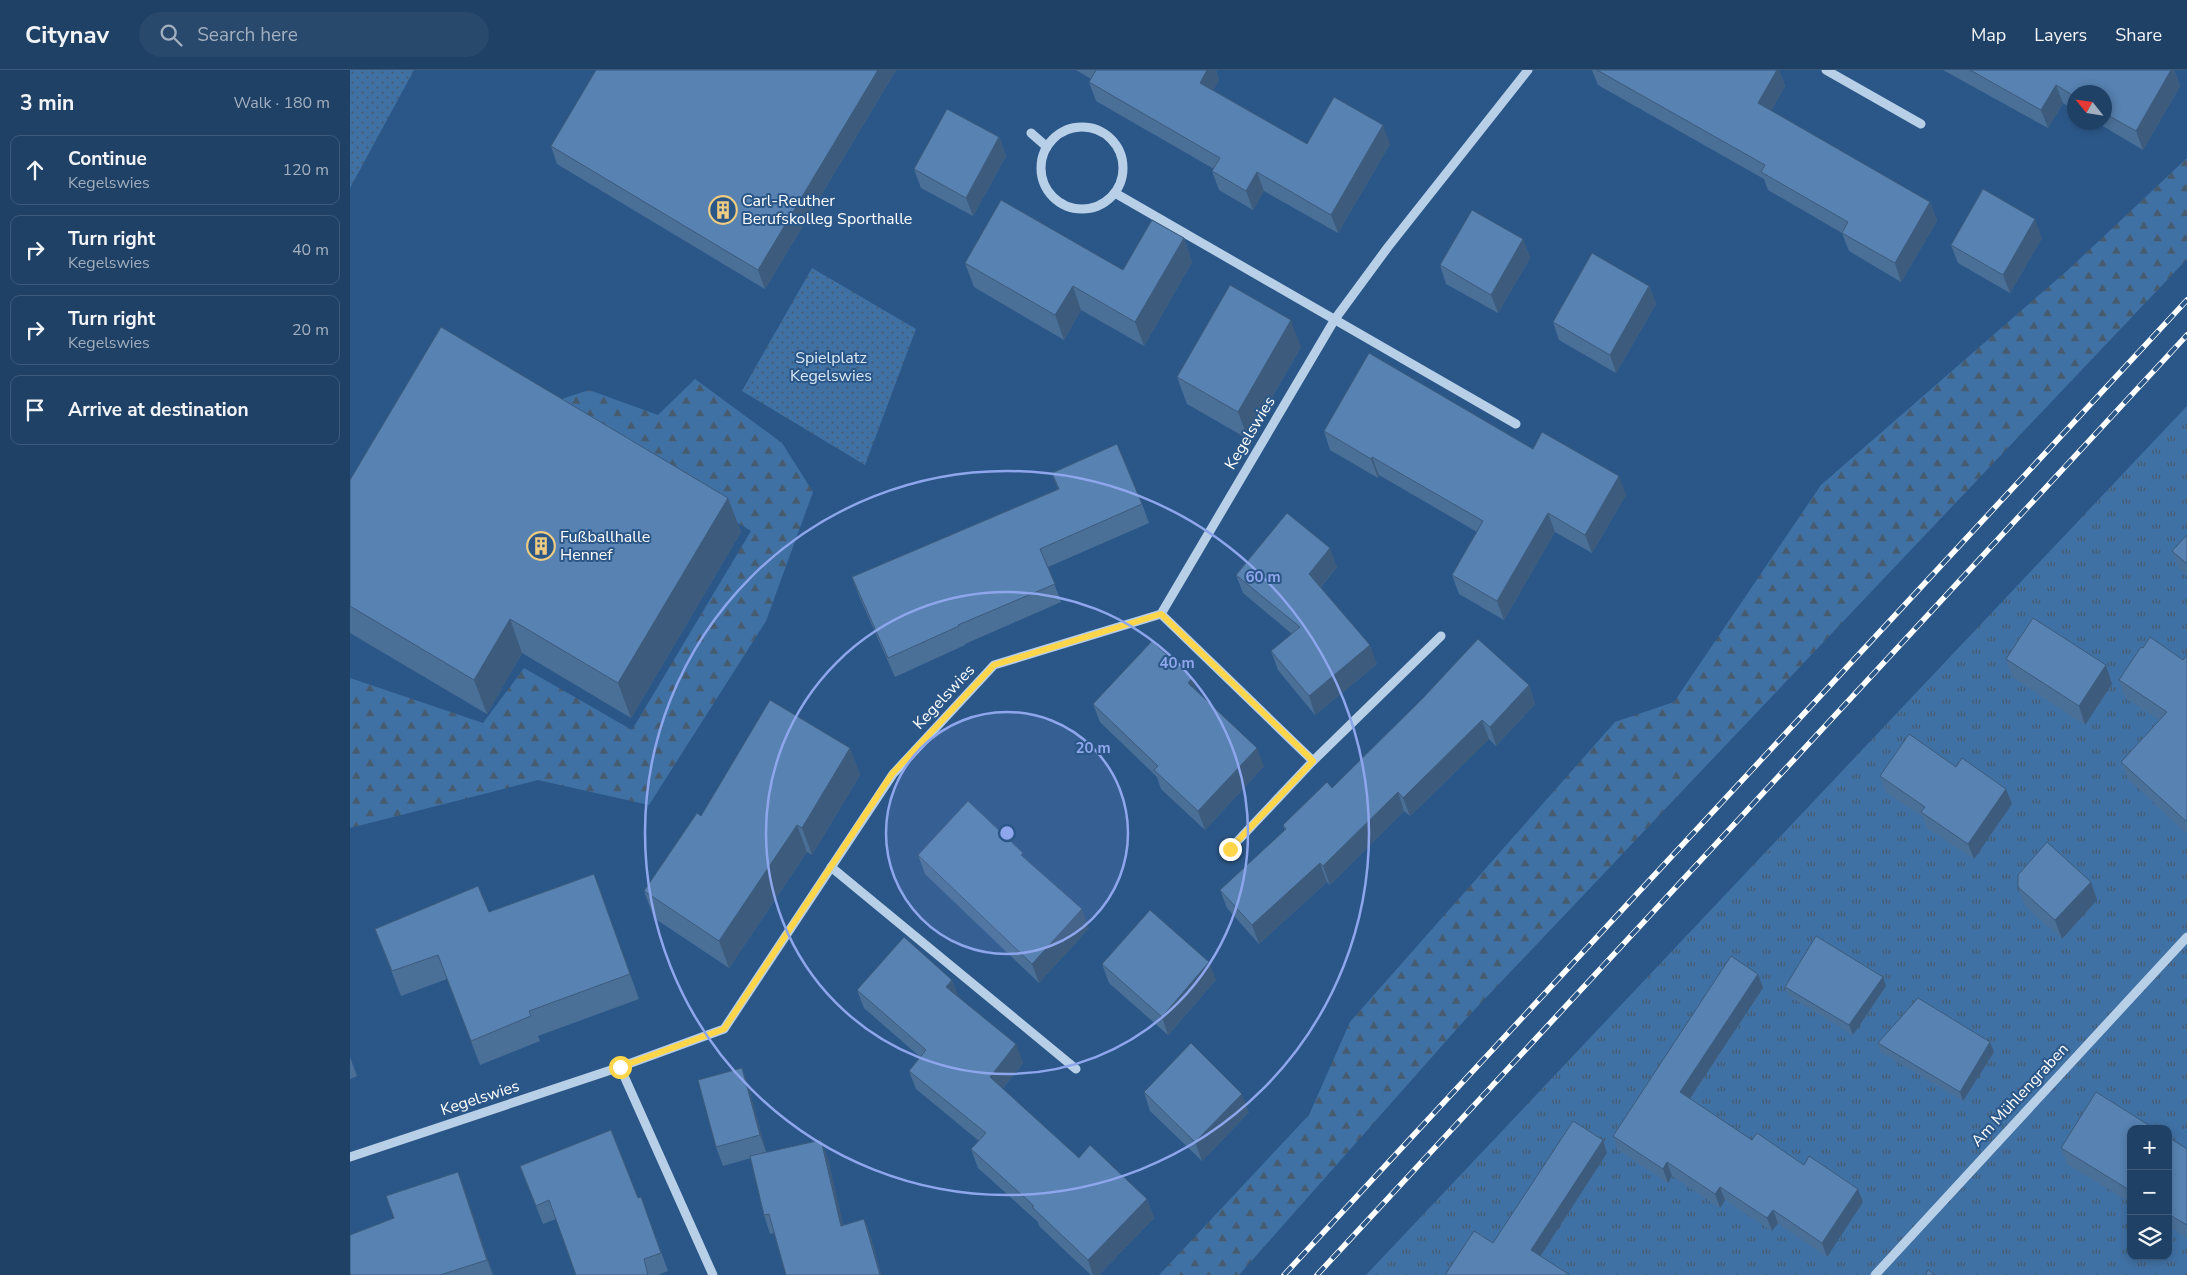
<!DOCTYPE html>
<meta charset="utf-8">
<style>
:root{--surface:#204166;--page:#28486c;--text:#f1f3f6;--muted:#a2afbf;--line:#3d5a7a}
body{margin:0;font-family:"Nunito Sans",sans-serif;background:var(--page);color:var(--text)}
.controls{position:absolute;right:15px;bottom:15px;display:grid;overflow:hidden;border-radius:10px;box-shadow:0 2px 8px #0003}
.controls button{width:45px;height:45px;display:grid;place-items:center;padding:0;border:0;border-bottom:1px solid var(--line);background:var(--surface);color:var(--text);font:25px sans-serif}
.compass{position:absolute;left:1717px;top:15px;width:45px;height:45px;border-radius:50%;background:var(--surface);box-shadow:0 2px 8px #0003;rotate:300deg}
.stop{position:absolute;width:15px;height:15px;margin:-11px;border:4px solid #ffd54a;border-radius:50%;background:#fff}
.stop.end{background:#ffd54a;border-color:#fff;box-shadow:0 1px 5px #0008}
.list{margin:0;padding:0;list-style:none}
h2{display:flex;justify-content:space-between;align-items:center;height:65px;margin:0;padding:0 20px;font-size:21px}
h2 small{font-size:16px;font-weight:400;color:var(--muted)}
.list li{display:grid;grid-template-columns:32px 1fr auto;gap:15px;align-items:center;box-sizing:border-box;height:70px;margin:0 10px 10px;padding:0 10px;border:1px solid var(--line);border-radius:10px}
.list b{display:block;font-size:19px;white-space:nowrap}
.list p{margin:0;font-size:16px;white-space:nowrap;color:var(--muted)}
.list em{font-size:16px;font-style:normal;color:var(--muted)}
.icon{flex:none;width:28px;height:28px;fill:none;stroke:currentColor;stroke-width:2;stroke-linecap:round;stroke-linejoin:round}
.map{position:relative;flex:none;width:1837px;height:1205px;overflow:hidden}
header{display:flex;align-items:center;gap:30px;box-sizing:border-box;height:70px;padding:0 25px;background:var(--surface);border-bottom:1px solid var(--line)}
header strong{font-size:24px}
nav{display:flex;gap:28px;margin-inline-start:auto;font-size:18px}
.search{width:350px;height:45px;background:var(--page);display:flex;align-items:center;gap:12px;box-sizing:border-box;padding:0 18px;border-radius:28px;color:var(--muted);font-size:19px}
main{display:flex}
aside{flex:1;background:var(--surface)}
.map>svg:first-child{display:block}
.grass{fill:url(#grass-tufts);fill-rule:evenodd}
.forest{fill:url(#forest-firs)}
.park{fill:url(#park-dots)}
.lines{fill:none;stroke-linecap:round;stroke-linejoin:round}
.minor{stroke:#b8cfe8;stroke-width:9}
.rail-casing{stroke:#fff;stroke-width:5.5}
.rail{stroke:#2b5788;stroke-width:4;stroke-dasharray:11;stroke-linecap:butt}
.wall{fill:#4b7098}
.shaded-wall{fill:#3d5b7c}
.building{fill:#5782b1;stroke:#3d5b7c}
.route{stroke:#ffd54a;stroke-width:6}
.ring{fill:none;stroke:#8ea6ec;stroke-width:2.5}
.labels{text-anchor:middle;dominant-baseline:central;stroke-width:4;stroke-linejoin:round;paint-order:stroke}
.poi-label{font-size:16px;fill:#fff;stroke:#2b5788;text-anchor:start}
.park-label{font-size:16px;fill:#dbe9f6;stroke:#2b5788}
.street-label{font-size:16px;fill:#fff;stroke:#2b5788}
.centre{fill:#8ea6ec;stroke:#2b5788;stroke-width:2.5}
.ring-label{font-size:15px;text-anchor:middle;font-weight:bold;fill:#8ea6ec;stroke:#2b5788;stroke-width:4;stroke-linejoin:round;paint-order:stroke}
</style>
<header>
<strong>Citynav</strong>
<div class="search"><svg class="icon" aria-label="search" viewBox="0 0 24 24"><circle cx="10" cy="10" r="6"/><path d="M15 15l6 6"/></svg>Search here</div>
<nav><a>Map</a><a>Layers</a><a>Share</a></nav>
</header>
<main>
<aside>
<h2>3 min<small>Walk · 180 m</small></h2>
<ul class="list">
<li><svg class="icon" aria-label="ahead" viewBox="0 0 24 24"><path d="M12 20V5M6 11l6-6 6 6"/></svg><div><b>Continue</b><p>Kegelswies</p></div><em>120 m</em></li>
<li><svg class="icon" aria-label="right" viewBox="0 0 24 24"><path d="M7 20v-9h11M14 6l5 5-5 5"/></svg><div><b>Turn right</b><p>Kegelswies</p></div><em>40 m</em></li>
<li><svg class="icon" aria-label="right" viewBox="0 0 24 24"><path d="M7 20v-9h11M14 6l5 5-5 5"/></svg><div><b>Turn right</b><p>Kegelswies</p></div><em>20 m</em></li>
<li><svg class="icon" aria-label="arrive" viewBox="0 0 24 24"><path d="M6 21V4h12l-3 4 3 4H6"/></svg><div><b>Arrive at destination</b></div></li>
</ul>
</aside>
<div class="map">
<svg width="1837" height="1205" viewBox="0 0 1837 1205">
<defs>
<pattern id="grass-tufts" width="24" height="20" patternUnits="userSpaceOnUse" patternTransform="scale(1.25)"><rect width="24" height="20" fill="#4071a4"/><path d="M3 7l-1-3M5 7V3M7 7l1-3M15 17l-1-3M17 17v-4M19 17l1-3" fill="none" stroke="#475b6f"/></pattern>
<pattern id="forest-firs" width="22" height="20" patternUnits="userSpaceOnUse" patternTransform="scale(1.25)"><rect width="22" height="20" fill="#4071a4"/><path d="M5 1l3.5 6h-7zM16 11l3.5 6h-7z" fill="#475b6f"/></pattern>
<pattern id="park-dots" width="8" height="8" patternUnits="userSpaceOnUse" patternTransform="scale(1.25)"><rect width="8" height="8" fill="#4071a4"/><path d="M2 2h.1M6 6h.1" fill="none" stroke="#475b6f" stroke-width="1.8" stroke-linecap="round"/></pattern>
</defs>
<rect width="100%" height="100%" fill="#2b5788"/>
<!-- grass -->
<path class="grass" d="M1837,336v869h-821zM1781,1059h37v127h-37z"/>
<!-- forest -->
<g class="forest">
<path d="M1837,88v101l-725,764 -223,252h-80l150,-160 41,-93 265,-300 59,-20 147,-217 248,-216z"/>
<path d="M345,309l87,64 31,49 -47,129 -117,184 -111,-25 -188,48v-150l133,45 41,-55 108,62 119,-199 -204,-127 42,-14 69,25z"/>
</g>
<!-- park -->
<g class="park">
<path d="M0,0h64l-64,118z"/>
<path d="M462,198l104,61 -51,136 -123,-74z"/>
</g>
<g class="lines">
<!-- minor -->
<g class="minor">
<path d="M1476,0l95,54"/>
<circle cx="732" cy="98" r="41"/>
<path d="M681,63l16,14"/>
<path d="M765,123l401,231"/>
<path d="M811,544l152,147 -83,88"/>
<path d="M963,691l128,-125"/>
<path d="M481,797l245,202"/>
<path d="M270,997l93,208"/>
<path d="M0,1087l270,-90 104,-38 169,-255 101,-109 167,-51 174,-295 53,-72 140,-177"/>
<path d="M1525,1205l312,-338"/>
</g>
<defs>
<g id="rail">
<path d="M934,1205l903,-975"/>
<path d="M967,1205l870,-940"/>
</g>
</defs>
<!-- rail casing -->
<use href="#rail" class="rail-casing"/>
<!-- rail -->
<use href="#rail" class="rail"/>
</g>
<!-- wall -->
<g class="wall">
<path d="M546,0l-131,219 -208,-125 -6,-18z"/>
<path d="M726,0h140l3,10 -6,10 94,54h83l-52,89 -74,-42 -11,19 -34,-20 -7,-19 2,-2 -118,-68 -7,-19 2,-3z"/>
<path d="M1242,0h187l6,16 -14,25 159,91 7,19 -36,61 -52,-31 -7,-18 -74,-43 -4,-11 -166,-94z"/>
<path d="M1593,0h231l6,16 -37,64 -47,-28h8v-30h-30v18l-11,-7 -15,25z"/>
<path d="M649,67l7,19 -33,60 -52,-28 -7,-19z"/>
<path d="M834,168l8,24 -48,84 -63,-36 -17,30 -90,-53 -9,-24 158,7z"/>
<path d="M1692,168l-32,55 -52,-30 -7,-18z"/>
<path d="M1173,169l7,19 -32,55 -52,-29 -6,-19z"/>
<path d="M1299,216l7,18 -40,69 -57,-33 -6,-18z"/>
<path d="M951,277l-53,92 -61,-35 -10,-27z"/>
<path d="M974,361l209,18 93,46 -34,58 -37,-21 -51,88 -45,-26 -7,-19 25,-43 -98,-57 -1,3 -48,-28z"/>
<path d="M702,403l90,31 7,19 -101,44 13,35 -96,42v1l-70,32 -36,-81 -7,-19 206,-88z"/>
<path d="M0,410l378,18 13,34 -110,186 -109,-65 -35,61 -137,-81z"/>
<path d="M1837,465v41l-8,-7 -7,-18z"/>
<path d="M987,497l-16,20 56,77 -62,51 -37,-45 -7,-19 21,-17 -49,-41 -7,-18z"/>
<path d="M1793,578l40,12 4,-5v179l-59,-55 -7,-17 39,-42 -35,-22 -6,-18z"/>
<path d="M1656,589l106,25 -27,41 -73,-48z"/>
<path d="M1179,615l6,19 -39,42 -7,-7 -79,77 -6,-5 -74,74 -3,-3 -68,62 -32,-36 -7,-18 65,-59 -2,-6 49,-37z"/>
<path d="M846,620l68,76 -59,64 -44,-41 -4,-12 -57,-55 -7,-18z"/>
<path d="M500,678l10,27 -48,80 -5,-3 -78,116 -75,-50 -10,-27 57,-75z"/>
<path d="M1606,697l50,22 6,15 -38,55 -47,-31 -4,-11 -37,-25 -6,-16z"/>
<path d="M568,785l107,3 64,70 -50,55 -114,-109z"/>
<path d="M244,804l45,125 -101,37 2,5 -60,24 -33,-86 -46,17 -26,-67 114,-17z"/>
<path d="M1741,812l6,18 -35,39 -37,-33 -7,-19z"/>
<path d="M752,894l114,16 -48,55 -59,-52z"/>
<path d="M1408,904l5,14 -73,111 62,41 52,25 59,37 -36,55 -49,-34 -6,8 -47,-31 -5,8 -48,-32 -4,7 -50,-33 -5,-14z"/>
<path d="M1533,907l3,9 -33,49 -64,-39 -4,-9z"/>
<path d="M602,910l6,17 65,66 -21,26 77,69 68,41 7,19 -55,57h-8l-52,-49 -1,-4 -60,-54 -7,-19 8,-8 -63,-52 -7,-18 11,-14 -56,-49 -7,-18z"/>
<path d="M1528,973l116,9 -31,49 -82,-49z"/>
<path d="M0,987l7,19 -7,3z"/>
<path d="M392,998l6,18 18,66 62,7 15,66 21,-6 7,19 10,37h-95l-12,-42 -4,1 -6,-19 -13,-57 -28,8 -7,-19z"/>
<path d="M794,1022l105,20 -47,49 -52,-50z"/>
<path d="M1781,1059v74l-64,-39 -6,-16z"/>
<path d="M1818,1067l19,12v89l-19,-12z"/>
<path d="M170,1096l118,32 3,-1 27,74 -10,4h-82l-20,-56 -13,5z"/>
<path d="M108,1102l35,103h-143l44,-57z"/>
</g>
<!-- shaded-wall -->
<g class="shaded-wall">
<path d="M528,0h18l-131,219 -7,-19z"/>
<path d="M857,0h9l3,10 -12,21 -7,-18z"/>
<path d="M1427,0h2l6,16 -20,36 -7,-19z"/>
<path d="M1821,0h3l6,16 -37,64 -7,-19z"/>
<path d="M1706,15l7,18 -15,25 -7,-18z"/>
<path d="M1033,55l7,19 -52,89 -7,-18z"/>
<path d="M649,67l7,19 -33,60 -7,-18z"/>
<path d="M907,102l7,19 -11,19 -7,-19z"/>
<path d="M1580,132l7,19 -36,61 -6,-19z"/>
<path d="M1685,149l7,19 -32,55 -7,-18z"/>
<path d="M834,168l8,24 -48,84 -9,-24z"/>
<path d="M1173,169l7,19 -32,55 -7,-18z"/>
<path d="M723,216l8,24 -17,30 -9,-25z"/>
<path d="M1299,216l7,18 -40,69 -6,-18z"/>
<path d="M941,250l10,27 -53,92 -10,-27z"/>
<path d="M1022,387l7,18 -1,3 -7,-19z"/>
<path d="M1269,406l7,19 -34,58 -7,-18z"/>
<path d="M378,428l13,34 -110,186 -13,-35z"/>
<path d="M1198,443l7,19 -51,88 -7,-19z"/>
<path d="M980,478l7,19 -21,25 -7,-18z"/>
<path d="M160,549l12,34 -35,61 -13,-34z"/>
<path d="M1020,575l7,19 -62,51 -6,-19z"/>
<path d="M1756,595l6,19 -27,41 -6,-19z"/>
<path d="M842,608l7,19 -11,-14z"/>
<path d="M1179,615l6,19 -39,42 -6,-19z"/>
<path d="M1132,650l7,19 -79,77 -7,-18z"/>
<path d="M500,678l10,27 -48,80 -10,-27z"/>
<path d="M907,678l7,18 -59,64 -7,-19z"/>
<path d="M1656,719l6,15 -38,55 -6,-15z"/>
<path d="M1048,722l6,19 -74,74 -7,-19z"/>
<path d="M447,755l10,27 -78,116 -10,-27z"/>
<path d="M970,793l7,19 -68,62 -7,-19z"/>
<path d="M1741,812l6,18 -35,39 -7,-19z"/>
<path d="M732,839l7,19 -50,55 -7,-19z"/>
<path d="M859,892l7,18 -48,55 -6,-18z"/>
<path d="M1408,904l5,14 -78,118 -5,-14z"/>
<path d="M1533,907l3,9 -33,49 -4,-10z"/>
<path d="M602,910l7,18 -13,-11z"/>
<path d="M1640,972l4,10 -31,49 -3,-9z"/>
<path d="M666,974l7,19 -27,33 -6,-19z"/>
<path d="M392,998l6,18 19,68 -7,-19z"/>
<path d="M892,1024l7,18 -47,49 -7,-19z"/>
<path d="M471,1070l7,19 20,86 -7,-19z"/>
<path d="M1253,1070l4,13 -71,110 -5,-13z"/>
<path d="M1317,1092l5,14 -4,7 -5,-14z"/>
<path d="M108,1102l7,19 28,84 -6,-15z"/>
<path d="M1370,1117l5,13 -5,8 -5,-14z"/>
<path d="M1508,1119l5,13 -36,55 -5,-14z"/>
<path d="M797,1129l7,19 -55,57h-6l-5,-15z"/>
<path d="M1423,1140l5,13 -6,8 -5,-13z"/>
<path d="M514,1149l7,19 10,37h-1z"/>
</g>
<!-- building -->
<g class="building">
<path d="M246,0h282l-120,200 -207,-124z"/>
<path d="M746,0h111l-7,13 107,61 27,-47 49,28 -52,90 -74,-43 -11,19 -34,-20 8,-13 -131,-76z"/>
<path d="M1247,0h180l-19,33 172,99 -35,61 -53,-30 6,-11 -87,-50 4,-7z"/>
<path d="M1620,0h201l-35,61 -32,-18v-21h-30v4l-18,-11 -15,25z"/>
<path d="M597,39l52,28 -33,61 -52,-29z"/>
<path d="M1633,119l52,30 -32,56 -52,-30z"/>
<path d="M651,130l122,70 29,-50 32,18 -49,84 -62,-36 -18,29 -90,-52z"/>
<path d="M1122,140l51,29 -32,56 -51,-30z"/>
<path d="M1242,183l57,33 -39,69 -57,-33z"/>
<path d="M880,215l61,35 -53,92 -61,-35z"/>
<path d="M91,257l287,171 -110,185 -108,-64 -36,61 -124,-74v-126z"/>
<path d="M1019,283l164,96 9,-17 77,44 -34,59 -37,-22 -51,88 -45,-26 31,-54 -111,-64 -1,2 -47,-28z"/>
<path d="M767,374l25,60 -102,45 15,35 -97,41 1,1 -71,32 -36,-81 207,-88 -7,-16z"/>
<path d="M937,443l43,35 -21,26 61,71 -61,51 -38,-45 29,-24 -64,-52z"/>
<path d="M1837,465v29l-15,-13z"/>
<path d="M1683,548l73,47 -27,41 -73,-47z"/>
<path d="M1800,567l33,23 4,-5v167l-66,-60 46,-50 -48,-32 22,-33 2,1z"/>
<path d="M1128,569l51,46 -39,42 -8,-7 -79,78 -5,-6 -75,74 -3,-3 -68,62 -32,-35 66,-61 -3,-4 44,-43 5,6 91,-90z"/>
<path d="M802,571l40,37 -4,5 69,65 -59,63 -44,-41 4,-4 -65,-62z"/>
<path d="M420,630l80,48 -48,80 -5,-3 -78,116 -75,-50 53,-78 4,3z"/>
<path d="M1559,664l47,33 6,-9 44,31 -38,55 -47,-32 4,-5 -45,-31z"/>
<path d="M618,731l55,52 -2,2 61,54 -50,55 -114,-109z"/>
<path d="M1697,772l44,40 -36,38 -37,-33v-12z"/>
<path d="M244,804l36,100 -101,37 2,5 -60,25 -33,-86 -46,16 -17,-42 103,-43 11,26z"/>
<path d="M800,840l59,52 -47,55 -60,-53z"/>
<path d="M1466,866l67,41 -34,48 -64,-38z"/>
<path d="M554,867l48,43 -6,7 70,57 -26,33 89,81 11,-13 57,54 -59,61 -56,-53 2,-1 -63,-57 15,-16 -77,-62 17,-21 -69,-60z"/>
<path d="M1381,886l27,18 -78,118 72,48 5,-7 47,32 5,-9 49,33 -36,54 -49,-33 -6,8 -47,-31 -5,7 -48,-32 -4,7 -50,-33z"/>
<path d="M1568,928l72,44 -30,50 -82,-49z"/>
<path d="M841,973l51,51 -47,48 -51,-50z"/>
<path d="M392,998l18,67 -44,12 -18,-67z"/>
<path d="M1746,1022l59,37h-24v62l-70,-43z"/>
<path d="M1223,1051l30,19 -72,110 39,25h-125l29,-44 19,12z"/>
<path d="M261,1060l27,68 3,-1 20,56 -17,6 4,16h-72l-27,-75 -13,6 -16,-40z"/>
<path d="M1818,1067l19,12v76l-19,-11z"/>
<path d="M471,1070l20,86 23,-7 16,56h-94l-17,-61 -5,1 -14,-59z"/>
<path d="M108,1102l29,88 -47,15h-90v-40l44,-17 -8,-22z"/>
<path d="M1578,1200l7,5h-10z"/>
</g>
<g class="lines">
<!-- route -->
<path class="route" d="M270,997l104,-38 168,-255 102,-109 167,-51 152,147 -83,88"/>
</g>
<!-- distance rings -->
<circle cx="657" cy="763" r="121" fill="#8ea6ec" fill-opacity=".12"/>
<g class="ring">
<circle cx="657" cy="763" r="121"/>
<circle cx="657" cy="763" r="241"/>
<circle cx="657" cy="763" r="362"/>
</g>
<!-- icons -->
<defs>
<symbol id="building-ring" viewBox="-11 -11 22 22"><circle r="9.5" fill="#2b5788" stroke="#edcb80" stroke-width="1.5"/><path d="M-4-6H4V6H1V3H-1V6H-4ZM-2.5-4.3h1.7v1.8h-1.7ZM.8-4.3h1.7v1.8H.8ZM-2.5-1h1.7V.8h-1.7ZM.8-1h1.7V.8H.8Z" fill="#edcb80"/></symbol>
</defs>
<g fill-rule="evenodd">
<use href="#building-ring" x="357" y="124" width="32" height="32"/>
<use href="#building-ring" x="175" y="460" width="32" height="32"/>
</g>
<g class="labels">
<!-- poi labels -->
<g class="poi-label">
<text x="392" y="131">Carl-Reuther<tspan x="392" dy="18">Berufskolleg Sporthalle</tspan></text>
<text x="210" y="467">Fußballhalle<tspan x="210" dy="18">Hennef</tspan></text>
</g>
<!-- park labels -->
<g class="park-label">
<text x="481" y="288">Spielplatz<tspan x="481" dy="18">Kegelswies</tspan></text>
</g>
<!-- street labels -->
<g class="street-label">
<text transform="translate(900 363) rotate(-59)">Kegelswies</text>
<text transform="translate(594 627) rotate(-47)">Kegelswies</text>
<text transform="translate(1670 1025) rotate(-47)">Am Mühlengraben</text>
<text transform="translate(130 1028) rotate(-18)">Kegelswies</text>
</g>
</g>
<circle cx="657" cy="763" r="8" class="centre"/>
<g class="ring-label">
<text x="913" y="512">60 m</text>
<text x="827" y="598">40 m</text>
<text x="743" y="683">20 m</text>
</g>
</svg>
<div class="controls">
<button>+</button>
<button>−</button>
<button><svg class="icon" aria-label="layers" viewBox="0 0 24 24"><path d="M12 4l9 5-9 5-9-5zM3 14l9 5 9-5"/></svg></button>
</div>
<svg class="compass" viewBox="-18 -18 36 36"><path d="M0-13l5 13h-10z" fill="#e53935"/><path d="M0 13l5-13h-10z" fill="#a2afbf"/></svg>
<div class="stop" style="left:270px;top:997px"></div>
<div class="stop end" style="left:880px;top:779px"></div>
</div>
</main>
